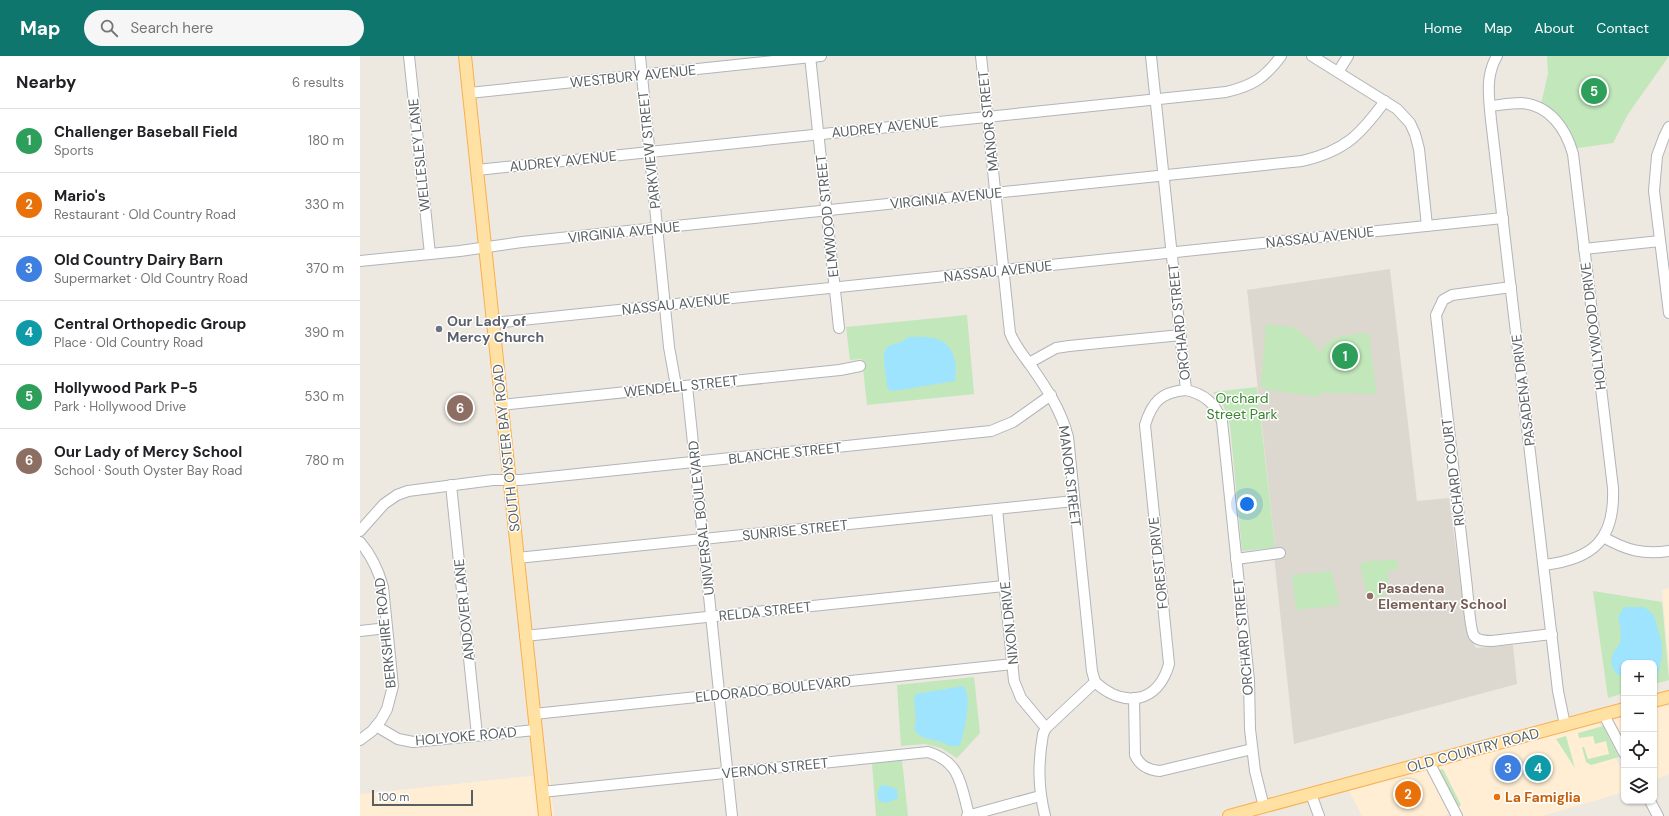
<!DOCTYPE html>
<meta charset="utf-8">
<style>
:root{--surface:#fff;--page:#f6f6f6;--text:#202124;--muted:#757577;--line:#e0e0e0;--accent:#0f766e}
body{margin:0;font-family:"DM Sans",sans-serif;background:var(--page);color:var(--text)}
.controls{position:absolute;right:12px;bottom:12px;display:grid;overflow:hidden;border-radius:8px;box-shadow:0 1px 3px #0004}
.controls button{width:36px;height:36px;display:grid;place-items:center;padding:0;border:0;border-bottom:1px solid var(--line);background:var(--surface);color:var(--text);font:20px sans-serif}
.scale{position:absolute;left:12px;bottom:10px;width:101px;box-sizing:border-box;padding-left:4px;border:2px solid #595f62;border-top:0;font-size:11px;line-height:14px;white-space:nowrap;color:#595f62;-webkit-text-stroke:3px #fff;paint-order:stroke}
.you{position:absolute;left:887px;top:448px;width:14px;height:14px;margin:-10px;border:3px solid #fff;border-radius:50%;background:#1a73e8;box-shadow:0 0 0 6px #1a73e833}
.badge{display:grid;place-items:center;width:26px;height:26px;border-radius:50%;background:var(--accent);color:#fff;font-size:13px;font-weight:700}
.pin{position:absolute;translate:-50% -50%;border:2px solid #fff;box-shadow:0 1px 4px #0006}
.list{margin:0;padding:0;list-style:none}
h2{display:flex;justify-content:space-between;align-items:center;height:52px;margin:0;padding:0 16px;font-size:17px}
h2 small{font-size:13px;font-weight:400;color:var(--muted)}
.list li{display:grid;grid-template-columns:26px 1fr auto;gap:12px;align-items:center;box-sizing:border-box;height:64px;padding:0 16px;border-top:1px solid var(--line)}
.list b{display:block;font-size:15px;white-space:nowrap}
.list p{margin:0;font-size:13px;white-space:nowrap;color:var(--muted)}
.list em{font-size:13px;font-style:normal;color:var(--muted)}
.icon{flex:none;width:22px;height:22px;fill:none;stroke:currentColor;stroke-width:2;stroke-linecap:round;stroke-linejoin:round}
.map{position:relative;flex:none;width:1309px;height:760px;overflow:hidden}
header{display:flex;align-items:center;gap:24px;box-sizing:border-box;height:56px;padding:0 20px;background:var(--accent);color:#fff}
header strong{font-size:19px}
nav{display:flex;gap:22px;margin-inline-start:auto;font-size:14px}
.search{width:280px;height:36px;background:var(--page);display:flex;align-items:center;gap:10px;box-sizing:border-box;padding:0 14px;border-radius:22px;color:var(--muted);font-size:15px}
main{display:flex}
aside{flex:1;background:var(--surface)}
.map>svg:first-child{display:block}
.commercial{fill:#ffeed3}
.education{fill:#ddd8cf}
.green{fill:#c1e7ba}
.water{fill:#9ee4ff}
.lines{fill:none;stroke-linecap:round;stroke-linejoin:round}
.minor-casing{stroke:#b1b5b9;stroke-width:12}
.major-casing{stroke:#faaf4d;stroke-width:14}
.minor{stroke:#fff;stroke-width:10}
.major{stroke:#ffe2a3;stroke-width:12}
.worship-dot{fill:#6b7280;stroke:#fff;stroke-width:1.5}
.education-dot{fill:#8d6e63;stroke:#fff;stroke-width:1.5}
.food-dot{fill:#e8710a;stroke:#fff;stroke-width:1.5}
.labels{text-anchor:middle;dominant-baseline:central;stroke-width:3;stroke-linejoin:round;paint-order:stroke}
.street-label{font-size:14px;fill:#595f62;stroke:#fff}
.worship-label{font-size:14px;font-weight:bold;fill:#5b616d;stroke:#fff;text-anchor:start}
.park-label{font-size:14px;fill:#38842e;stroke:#fff}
.education-label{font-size:14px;font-weight:bold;fill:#785e54;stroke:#fff;text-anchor:start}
.food-label{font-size:14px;font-weight:bold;fill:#c56008;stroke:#fff;text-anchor:start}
</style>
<header>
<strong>Map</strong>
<div class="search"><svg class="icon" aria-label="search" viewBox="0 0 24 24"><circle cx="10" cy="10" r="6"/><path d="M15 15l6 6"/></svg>Search here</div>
<nav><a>Home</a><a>Map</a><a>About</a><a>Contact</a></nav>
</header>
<main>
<aside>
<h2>Nearby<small>6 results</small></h2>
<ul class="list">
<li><span class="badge" style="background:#2e9e5b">1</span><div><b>Challenger Baseball Field</b><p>Sports</p></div><em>180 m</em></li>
<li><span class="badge" style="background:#e8710a">2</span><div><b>Mario's</b><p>Restaurant · Old Country Road</p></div><em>330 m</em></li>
<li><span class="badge" style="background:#3f7fe0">3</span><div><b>Old Country Dairy Barn</b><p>Supermarket · Old Country Road</p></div><em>370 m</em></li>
<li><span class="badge" style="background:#0f9aa8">4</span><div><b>Central Orthopedic Group</b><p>Place · Old Country Road</p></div><em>390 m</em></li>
<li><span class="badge" style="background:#2e9e5b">5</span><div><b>Hollywood Park P-5</b><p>Park · Hollywood Drive</p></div><em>530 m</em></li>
<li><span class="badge" style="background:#8d6e63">6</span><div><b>Our Lady of Mercy School</b><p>School · South Oyster Bay Road</p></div><em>780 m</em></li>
</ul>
</aside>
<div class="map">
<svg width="1309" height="760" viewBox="0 0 1309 760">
<rect width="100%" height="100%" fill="#ede8e0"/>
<!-- commercial -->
<g class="commercial">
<path d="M1309,532v81l-7,-79z"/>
<path d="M1307,649l2,4v65l-15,6v-71z"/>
<path d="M1264,661v24l-11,-21z"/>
<path d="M1239,667l25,52v17l-82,24h-79l-4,-7 -15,7h-82l-13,-25z"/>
<path d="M189,718l5,42h-194v-22z"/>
</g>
<!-- education -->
<path class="education" d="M1030,213l27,232 32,-3 18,134 9,16 37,-3 4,39 -223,60 -21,-198 2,-1 -28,-255z"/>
<!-- green -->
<g class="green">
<path d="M1187,0h122l-41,58 -15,29 -42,6 -3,-10 -28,-31 8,-34z"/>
<path d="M607,259l7,79 -107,11 -5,-46 -12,1 -4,-33z"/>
<path d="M906,268l28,3 22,18 3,9c10,-20 30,-19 50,-21l7,59 -1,2 -55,-1 -1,4 -56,-8 -2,-5z"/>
<path d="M897,331l18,159h-2v2l-31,3 -12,-126 -8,-23 -9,-10z"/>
<path d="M1037,503l1,11 -10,1c1,11 1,20 -7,28l-14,-4 -7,-30 3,-3z"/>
<path d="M971,515l9,34 -44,5 -4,-35z"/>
<path d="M1233,535l69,11 7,78 -15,4v-21h-30v30l-16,5z"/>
<path d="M614,621l6,56 -23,25 -16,-10 -16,-4 -24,2 -4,-61z"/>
<path d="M1243,670l16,31 -28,8 -5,-3 -4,-15h2l4,12 21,-5 -3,-13 -11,3 -2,-8 -14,2 -1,-5z"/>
<path d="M1206,680l9,32 -19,-29z"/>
<path d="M542,704l6,56h-32l-4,-53z"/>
<path d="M1083,713l18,36 -3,2 -19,-37z"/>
</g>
<!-- water -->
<g class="water">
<path d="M549,281c22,-1 42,0 46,25 1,7 1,13 0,19l-62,10 -4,-1 -2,-4 -3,-25v-8l4,-7 11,-3z"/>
<path d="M1264,551h20l10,8 8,29v11l-4,20 -4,2v-14h-30v15c-12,-5 -16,-16 -9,-28 2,-3 5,-5 5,-8 2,-8 0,-17 -2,-25z"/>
<path d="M603,630c11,11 0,47 -3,60h-11c-11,-9 -27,-3 -35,-17l2,-9 -2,-21 2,-5z"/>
<path d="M521,729l8,1 8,4 1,8 -11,5 -8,-2 -2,-7z"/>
</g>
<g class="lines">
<defs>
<g id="minor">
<path d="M49,0l21,198"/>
<path d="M280,0l29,291 7,39"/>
<path d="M450,0l29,272"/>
<path d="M621,0l29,277c5,13 13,22 21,33 16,23 30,44 37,71l24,234 3,11 -49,46 -3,6c-5,29 -5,53 2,82"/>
<path d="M791,0l35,334c18,4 29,13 36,31l27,259 1,49 5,42 9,36"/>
<path d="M952,0l85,53 13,14 5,11 4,15 8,77"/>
<path d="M1137,0c-12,20 -8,42 -6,64l67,571 7,34"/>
<path d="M978,16l10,-16"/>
<path d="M109,37l352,-37"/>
<path d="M1130,50c10,-1 21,-3 31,-3 29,2 45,26 52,51l40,334c2,51 -19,71 -69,77"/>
<path d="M1309,71l-5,10 -7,19 -3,35 15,122"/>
<path d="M117,114l749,-78c26,-6 39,-14 55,-36"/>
<path d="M1224,193l76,-8"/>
<path d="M0,205l100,-10 62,-9 780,-81c43,-10 58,-26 83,-60"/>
<path d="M1151,231l-59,8 -9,5 -7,15 31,273c1,9 3,42 7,48 4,5 12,5 18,5l60,-7"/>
<path d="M133,267l1010,-105"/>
<path d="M669,307l27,-15 13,-2 112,-11"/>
<path d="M327,330l45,430"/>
<path d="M141,349l339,-35 20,-4"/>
<path d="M91,429l26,250"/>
<path d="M637,453l17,172 7,17 25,30"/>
<path d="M0,475l24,-27 13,-9 11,-4 85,-11h27l471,-49 22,-9 38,-27"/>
<path d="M1243,481c23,13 40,18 66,14"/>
<path d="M0,486c12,14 18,27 23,45l10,99 -6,23 -6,11 -9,11 -12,9"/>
<path d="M157,502l557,-57"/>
<path d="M876,503l44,-6"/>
<path d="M0,575l27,-3"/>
<path d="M165,580l479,-50"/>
<path d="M735,626c28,26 63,22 74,-18l-24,-239c7,-23 16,-33 41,-35"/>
<path d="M774,642l1,57c5,11 13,15 25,16l92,-22"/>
<path d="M174,658l479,-50"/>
<path d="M1244,659l20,38"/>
<path d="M16,670l22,13 15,3 122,-12"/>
<path d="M1069,706l28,54"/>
<path d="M182,736l386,-40c33,10 33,34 41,63"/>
<path d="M951,738l8,22"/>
<path d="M1290,745l8,15"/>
<path d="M607,760l73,-20"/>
</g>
<g id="major">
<path d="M105,0l80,760"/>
<path d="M1294,645l15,-4"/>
<path d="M869,760l395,-107"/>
</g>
</defs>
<!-- minor casing -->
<use href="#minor" class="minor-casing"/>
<!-- major casing -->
<use href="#major" class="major-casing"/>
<!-- minor -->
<use href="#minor" class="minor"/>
<!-- major -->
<use href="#major" class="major"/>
</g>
<!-- markers -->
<circle class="worship-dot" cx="79" cy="273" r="4"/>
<circle class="education-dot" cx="1010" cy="540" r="4"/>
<circle class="food-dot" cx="1137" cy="741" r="4"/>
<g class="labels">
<!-- street labels -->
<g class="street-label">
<text transform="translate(273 20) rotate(-6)">WESTBURY AVENUE</text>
<text transform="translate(628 65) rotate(-96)">MANOR STREET</text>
<text transform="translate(525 71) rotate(-6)">AUDREY AVENUE</text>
<text transform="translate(289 94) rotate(-96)">PARKVIEW STREET</text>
<text transform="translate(59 99) rotate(-96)">WELLESLEY LANE</text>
<text transform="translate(203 105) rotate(-6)">AUDREY AVENUE</text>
<text transform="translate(586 142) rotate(-6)">VIRGINIA AVENUE</text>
<text transform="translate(467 160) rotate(-96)">ELMWOOD STREET</text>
<text transform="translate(264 176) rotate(-6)">VIRGINIA AVENUE</text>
<text transform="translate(960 181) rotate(-6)">NASSAU AVENUE</text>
<text transform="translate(638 215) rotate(-6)">NASSAU AVENUE</text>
<text transform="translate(316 248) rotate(-6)">NASSAU AVENUE</text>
<text transform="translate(819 266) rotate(-96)">ORCHARD STREET</text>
<text transform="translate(1233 270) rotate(-97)">HOLLYWOOD DRIVE</text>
<text transform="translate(321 330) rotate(-6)">WENDELL STREET</text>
<text transform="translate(1163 334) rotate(-97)">PASADENA DRIVE</text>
<text transform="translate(146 392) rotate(-96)">SOUTH OYSTER BAY ROAD</text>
<text transform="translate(425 397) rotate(-6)">BLANCHE STREET</text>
<text transform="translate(1093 416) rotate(-97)">RICHARD COURT</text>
<text transform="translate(710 420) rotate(83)">MANOR STREET</text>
<text transform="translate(341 462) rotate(-96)">UNIVERSAL BOULEVARD</text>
<text transform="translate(435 474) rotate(-6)">SUNRISE STREET</text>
<text transform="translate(798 507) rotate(-96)">FOREST DRIVE</text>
<text transform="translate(104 554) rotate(-96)">ANDOVER LANE</text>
<text transform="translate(405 555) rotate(-6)">RELDA STREET</text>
<text transform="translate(649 567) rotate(-96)">NIXON DRIVE</text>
<text transform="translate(25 577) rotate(-96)">BERKSHIRE ROAD</text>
<text transform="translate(883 581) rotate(-95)">ORCHARD STREET</text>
<text transform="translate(413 633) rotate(-6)">ELDORADO BOULEVARD</text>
<text transform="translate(106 680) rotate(-5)">HOLYOKE ROAD</text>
<text transform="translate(1113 694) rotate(-15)">OLD COUNTRY ROAD</text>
<text transform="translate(415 712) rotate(-6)">VERNON STREET</text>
</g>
<!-- worship labels -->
<g class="worship-label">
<text x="87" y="265">Our Lady of<tspan x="87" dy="16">Mercy Church</tspan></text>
</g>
<!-- park labels -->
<g class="park-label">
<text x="882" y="342">Orchard<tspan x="882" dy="16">Street Park</tspan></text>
</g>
<!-- education labels -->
<g class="education-label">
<text x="1018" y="532">Pasadena<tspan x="1018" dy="16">Elementary School</tspan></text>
</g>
<!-- food labels -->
<g class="food-label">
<text x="1145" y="741">La Famiglia</text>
</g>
</g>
</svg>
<div class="controls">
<button>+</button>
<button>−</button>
<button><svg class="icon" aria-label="locate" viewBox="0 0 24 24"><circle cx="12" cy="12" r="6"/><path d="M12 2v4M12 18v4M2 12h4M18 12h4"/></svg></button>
<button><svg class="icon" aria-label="layers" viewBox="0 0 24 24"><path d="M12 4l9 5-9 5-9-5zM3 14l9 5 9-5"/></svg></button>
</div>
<div class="scale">100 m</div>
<div class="you"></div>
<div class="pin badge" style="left:985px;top:300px;background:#2e9e5b">1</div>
<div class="pin badge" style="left:1048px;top:738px;background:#e8710a">2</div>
<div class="pin badge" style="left:1148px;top:712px;background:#3f7fe0">3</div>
<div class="pin badge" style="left:1178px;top:712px;background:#0f9aa8">4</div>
<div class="pin badge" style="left:1234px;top:35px;background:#2e9e5b">5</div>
<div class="pin badge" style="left:100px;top:352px;background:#8d6e63">6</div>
</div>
</main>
